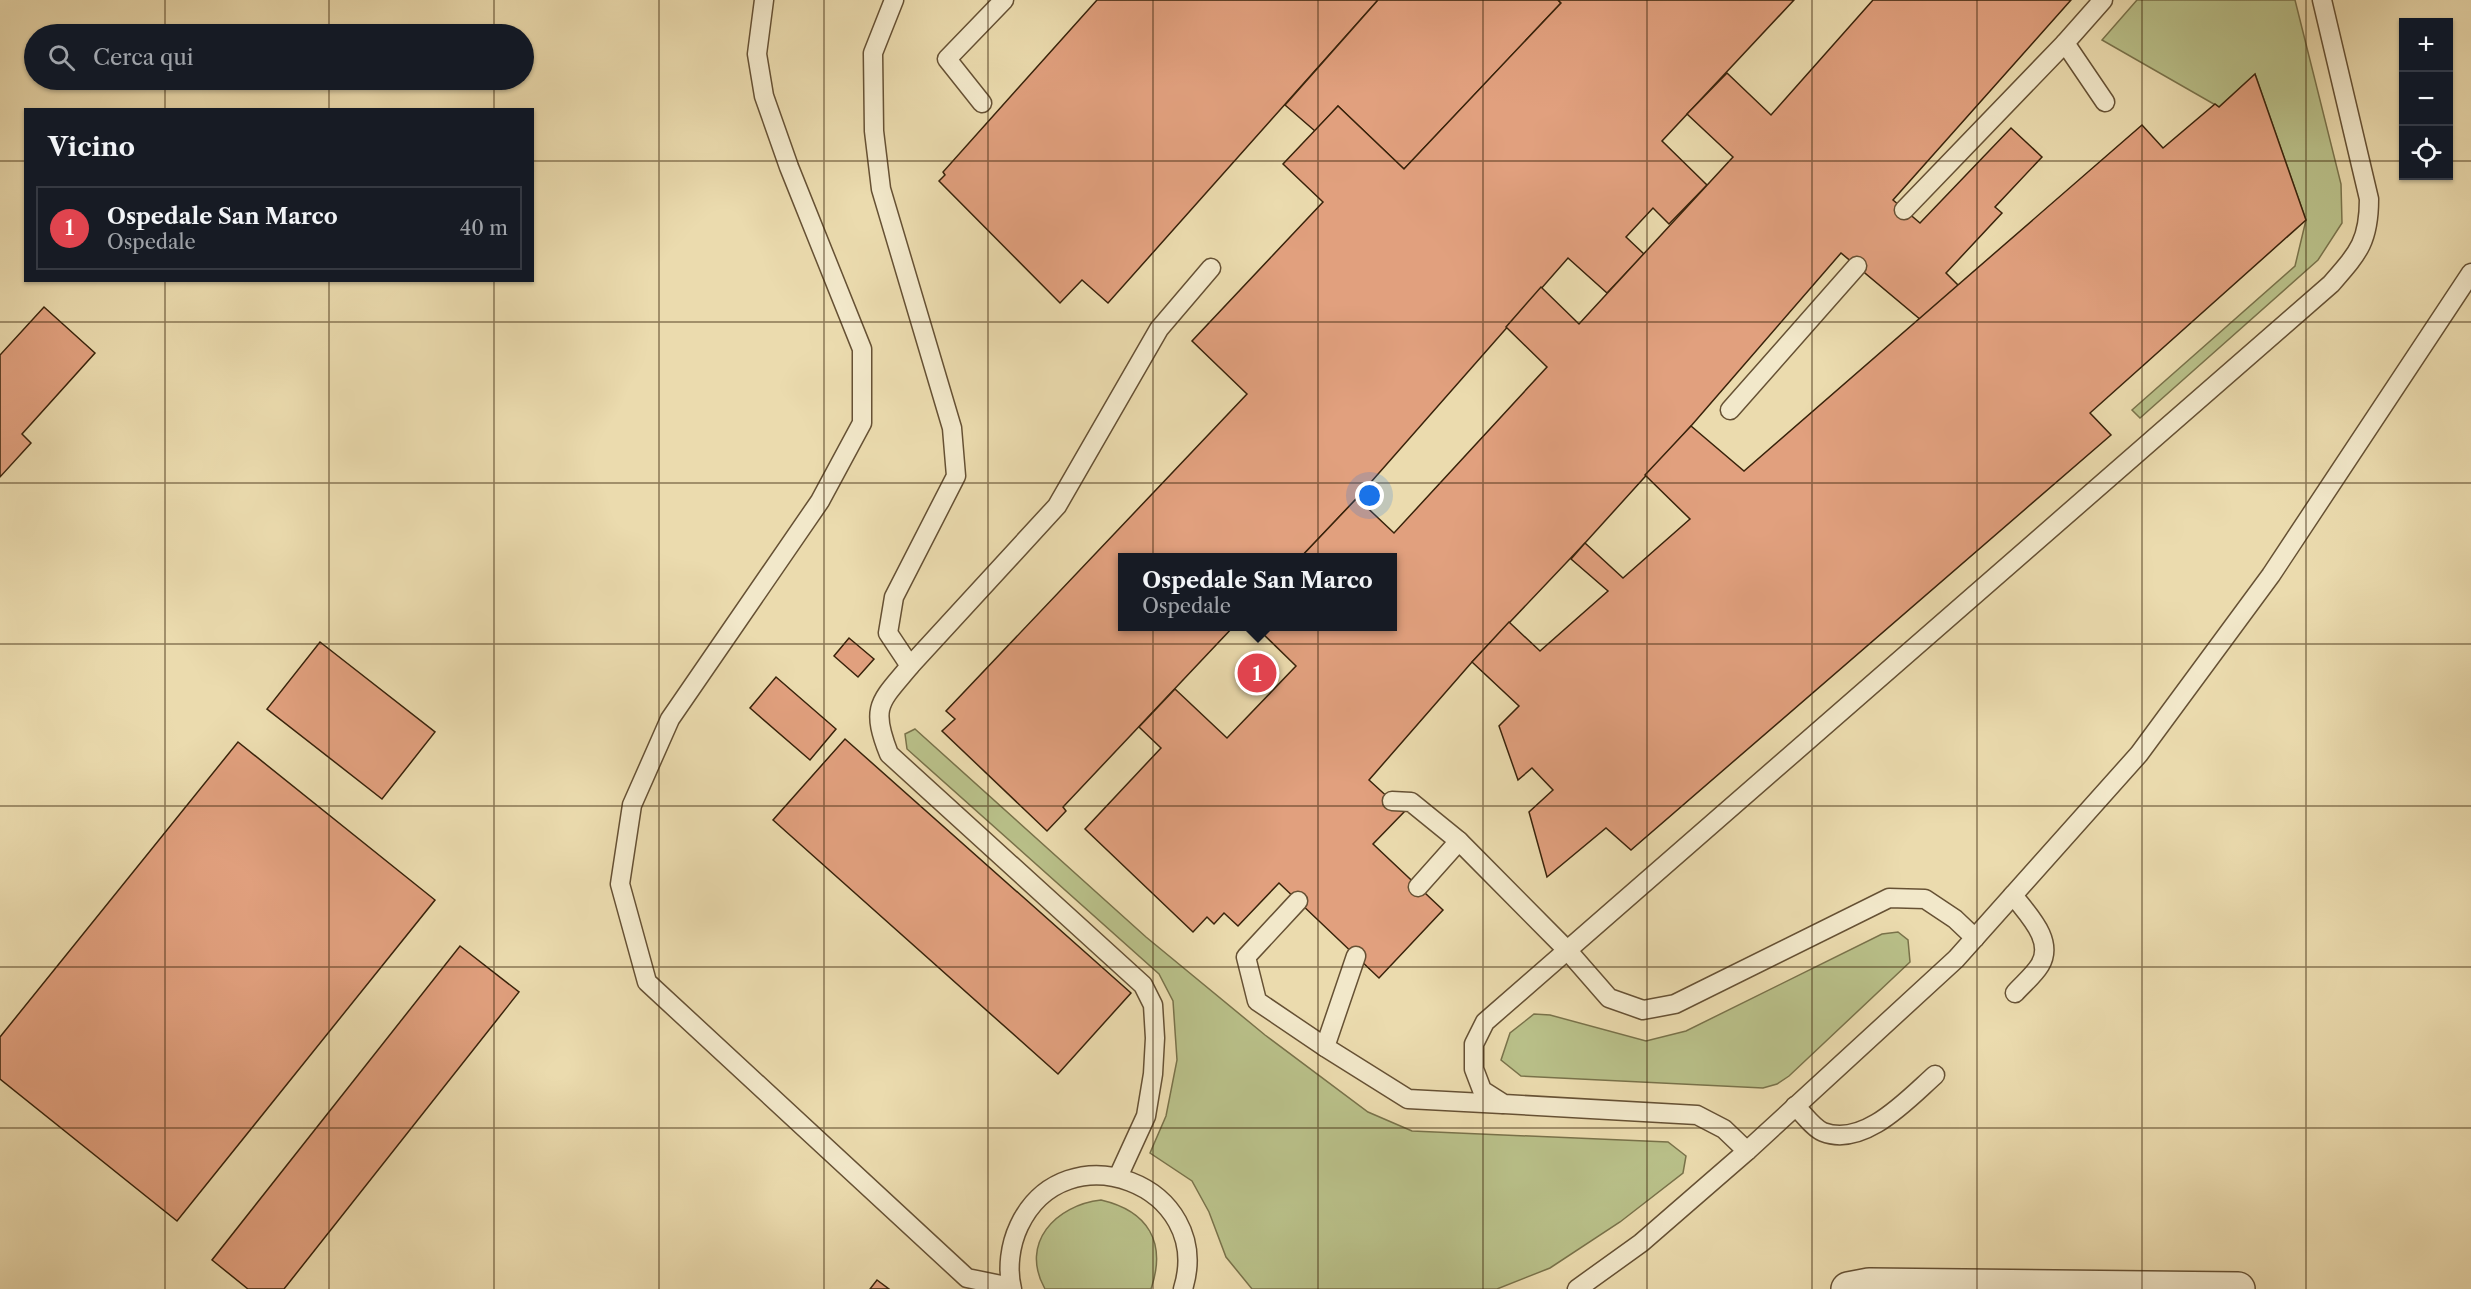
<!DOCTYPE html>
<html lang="it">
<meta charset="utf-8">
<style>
:root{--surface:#171b24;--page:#242831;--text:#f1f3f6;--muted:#9ea1a6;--line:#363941;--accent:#0f766e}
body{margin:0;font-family:"Libre Caslon Text",serif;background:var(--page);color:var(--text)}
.controls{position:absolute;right:18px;top:18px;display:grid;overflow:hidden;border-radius:0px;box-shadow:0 2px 4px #0004}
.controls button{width:54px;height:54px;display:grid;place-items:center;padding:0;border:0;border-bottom:2px solid var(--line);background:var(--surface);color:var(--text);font:30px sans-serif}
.you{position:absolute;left:1370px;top:496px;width:21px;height:21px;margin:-15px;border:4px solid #fff;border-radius:50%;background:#1a73e8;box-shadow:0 0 0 9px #1a73e833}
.badge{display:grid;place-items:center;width:39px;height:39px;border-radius:50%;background:var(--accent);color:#fff;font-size:20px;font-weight:700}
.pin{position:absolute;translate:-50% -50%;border:3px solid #fff;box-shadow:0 2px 6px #0006}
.popup{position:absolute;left:1118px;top:553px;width:279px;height:78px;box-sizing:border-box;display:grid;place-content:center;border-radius:0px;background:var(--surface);filter:drop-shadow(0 2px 4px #0005);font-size:20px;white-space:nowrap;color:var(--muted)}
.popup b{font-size:22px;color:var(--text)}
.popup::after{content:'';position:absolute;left:50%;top:100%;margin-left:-12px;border:12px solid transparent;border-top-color:var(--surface)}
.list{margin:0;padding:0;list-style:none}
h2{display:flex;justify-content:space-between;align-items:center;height:78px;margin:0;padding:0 24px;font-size:26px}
h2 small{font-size:20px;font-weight:400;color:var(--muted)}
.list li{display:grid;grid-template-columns:39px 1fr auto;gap:18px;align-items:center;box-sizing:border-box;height:84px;margin:0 12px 12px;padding:0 12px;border:2px solid var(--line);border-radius:0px}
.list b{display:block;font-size:22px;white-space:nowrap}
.list p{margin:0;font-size:20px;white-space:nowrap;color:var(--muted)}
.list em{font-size:20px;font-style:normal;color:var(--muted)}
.icon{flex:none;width:33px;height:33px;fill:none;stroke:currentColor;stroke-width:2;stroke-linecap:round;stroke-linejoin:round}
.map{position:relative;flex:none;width:2471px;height:1289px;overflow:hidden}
.search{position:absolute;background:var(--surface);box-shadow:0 2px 4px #0004;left:24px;top:24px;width:510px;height:66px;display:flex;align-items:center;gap:15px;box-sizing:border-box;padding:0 21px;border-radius:33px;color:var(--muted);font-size:22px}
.panel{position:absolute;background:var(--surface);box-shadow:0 2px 4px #0004;left:24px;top:108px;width:510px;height:174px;border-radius:0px}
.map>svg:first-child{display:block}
.green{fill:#b9c089;stroke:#79724a;stroke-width:1.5}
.building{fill:#e1a07e;stroke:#39230b;stroke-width:1.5}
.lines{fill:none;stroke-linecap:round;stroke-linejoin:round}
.service-casing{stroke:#665134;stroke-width:21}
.tertiary-casing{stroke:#665134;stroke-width:36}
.service{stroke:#f2e8ca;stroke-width:18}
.tertiary{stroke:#f2e8ca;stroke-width:33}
.grid{fill:none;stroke:#39230b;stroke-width:1.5;stroke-opacity:0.55}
</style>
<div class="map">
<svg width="2471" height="1289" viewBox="0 0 2471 1289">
<rect width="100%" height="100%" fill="#ebdbae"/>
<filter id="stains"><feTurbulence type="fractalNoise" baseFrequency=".00333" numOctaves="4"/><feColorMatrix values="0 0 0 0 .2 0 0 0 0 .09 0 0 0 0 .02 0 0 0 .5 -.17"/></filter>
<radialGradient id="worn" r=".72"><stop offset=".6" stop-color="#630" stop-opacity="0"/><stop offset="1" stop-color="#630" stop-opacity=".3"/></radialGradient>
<!-- green -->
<g class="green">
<path d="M2137,0h158l46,184 1,39 -24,37 -178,158 -8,-8 163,-144 11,-46 -51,-146 -36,33 -117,-67z"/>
<path d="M915,729l231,208 119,98 103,77 44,19 256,11 18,14 -3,17 -63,49 -70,46 -53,21h-245l-26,-32 -17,-45 -17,-31 -42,-28 16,-37 11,-56 -4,-59 -14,-27 -252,-225 -2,-15z"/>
<path d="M1898,932l10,8 2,22 -121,114 -12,8 -14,4 -242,-12 -20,-16 9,-27 24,-19 16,1 96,26 40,-10 196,-97z"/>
<path d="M1101,1200c47,11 66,42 50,89h-106c-26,-46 11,-84 56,-89z"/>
</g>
<!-- building -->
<g class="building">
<path d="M1097,0h281l-270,303 -26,-23 -22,23 -121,-122 6,-6 -2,-3z"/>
<path d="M1378,0h180l3,3 -157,166 -66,-63 -23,25 -30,-26z"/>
<path d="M1558,0h236l-132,141 45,44 -38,39 -16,-16 -27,29 18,17 -37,39 -39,-35 -211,240 -57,60h-178v68h112l-171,181 3,4 -19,20 -105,-100 13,-12 -9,-8 301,-317 -55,-53 131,-139 -40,-38 55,-58 66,63 157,-166z"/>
<path d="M1873,0h198l-178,200 27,23 91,-95 31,29 -47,50 7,6 -56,60 13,13 -38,34 -80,-67 -150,173 -106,117 -113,119 -103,118 35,32 -31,32 70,66 -64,68 -100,-95 -41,43 -14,-13 -10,11 -7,-7 -14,15 -108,-103 76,-81 -22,-21 36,-38 52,49 69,-72 -41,-40h137v-68h-92l57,-60 37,35 153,-166 -41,-40 35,-40 38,37 154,-167 -46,-43 40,-41 44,42z"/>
<path d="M2255,74l51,146 -216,193 21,22 -480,415 -25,-22 -59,49 -18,-65 24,-22 -21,-22 -14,12 -19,-54 20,-20 -47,-44 37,-40 31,29 68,-60 -37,-32 14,-16 38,35 67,-59 -45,-44 46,-49 53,45 398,-346 21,23 52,-44 4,3z"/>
<path d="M44,307l51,46 -73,81 9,9 -31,34v-122z"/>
<path d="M849,638l25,21 -16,18 -24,-21z"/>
<path d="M320,642l115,90 -53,67 -115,-90z"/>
<path d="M776,677l60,52 -26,31 -60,-52z"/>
<path d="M845,739l286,254 -73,81 -285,-254z"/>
<path d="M238,742l197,158 -258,321 -177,-142v-42z"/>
<path d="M460,946l59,46 -235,297h-36l-36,-29z"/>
<path d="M877,1280l12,9h-19z"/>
</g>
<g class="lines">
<defs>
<g id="service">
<path d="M764,0l-7,54 7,42 25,71 73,182v74l-42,78 -150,218 -38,86 -12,79 27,98 320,296 44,9"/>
<path d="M894,0l-21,53 1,78 7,58 71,239 4,48 -62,121 -6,36 22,33c-30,36 -40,40 -21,88l254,231 10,20 2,33 -2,36 -7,42 -28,61"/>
<path d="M2103,0l-38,43 40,59"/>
<path d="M982,103l-35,-44 57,-59"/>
<path d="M1904,210l161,-167"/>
<path d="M1730,410l127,-144"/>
<path d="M910,666l147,-160 102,-177 52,-61"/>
<path d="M1392,801l19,1 48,39"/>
<path d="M1418,887l41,-46 109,110 41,47 34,12 32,-6 214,-106 36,1 30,20 20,19"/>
<path d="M2013,895c14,19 42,45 27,70 -6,10 -17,19 -25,28"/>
<path d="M1298,901l-52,56 11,44 68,46"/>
<path d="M1356,956l-31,91 83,52 94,5"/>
<path d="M1795,1106c8,7 18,22 28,26 41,16 85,-33 112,-57"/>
<path d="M1747,1151l-23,-22 -27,-14 -193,-11 -22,-14 -8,-21v-25l11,-22 846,-738c27,-31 38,-42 38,-85l-47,-199"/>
<path d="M1012,1289c-5,-20 -2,-44 7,-63 46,-98 196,-41 164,63"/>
<path d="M1577,1289l64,-46 106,-92 209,-192 183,-205 132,-179 200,-302"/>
</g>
<path id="tertiary" d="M1848,1289l21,-4 369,4"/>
</defs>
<!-- service casing -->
<use href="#service" class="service-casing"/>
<!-- tertiary casing -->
<use href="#tertiary" class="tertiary-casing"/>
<!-- service -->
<use href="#service" class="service"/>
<!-- tertiary -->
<use href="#tertiary" class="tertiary"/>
</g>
<!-- grid -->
<path class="grid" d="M165,0v34M329,0v34M494,0v34M659,0v1289M824,0v1289M988,0v1289M1153,0v1289M1318,0v1289M1483,0v1289M1647,0v1289M1812,0v1289M1977,0v1289M2142,0v1289M2306,0v1289M165,80v30M329,80v30M494,80v30M0,161h26M532,161h1872M2448,161h23M165,280v1009M329,280v1009M494,280v1009M0,322h2471M0,483h2471M0,644h2471M0,806h2471M0,967h2471M0,1128h2471"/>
<rect width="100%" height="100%" filter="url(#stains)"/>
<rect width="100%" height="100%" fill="url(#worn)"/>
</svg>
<div class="controls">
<button>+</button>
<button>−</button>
<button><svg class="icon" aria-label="locate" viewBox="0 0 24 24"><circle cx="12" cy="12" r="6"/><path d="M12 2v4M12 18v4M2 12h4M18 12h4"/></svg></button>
</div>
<div class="you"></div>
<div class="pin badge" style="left:1257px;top:673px;background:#e0444e">1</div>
<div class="popup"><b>Ospedale San Marco</b>Ospedale</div>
<div class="search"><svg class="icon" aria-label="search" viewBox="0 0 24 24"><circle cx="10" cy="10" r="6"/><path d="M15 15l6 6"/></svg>Cerca qui</div>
<section class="panel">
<h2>Vicino<small></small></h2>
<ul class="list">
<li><span class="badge" style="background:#e0444e">1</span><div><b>Ospedale San Marco</b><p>Ospedale</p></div><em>40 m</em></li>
</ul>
</section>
</div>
